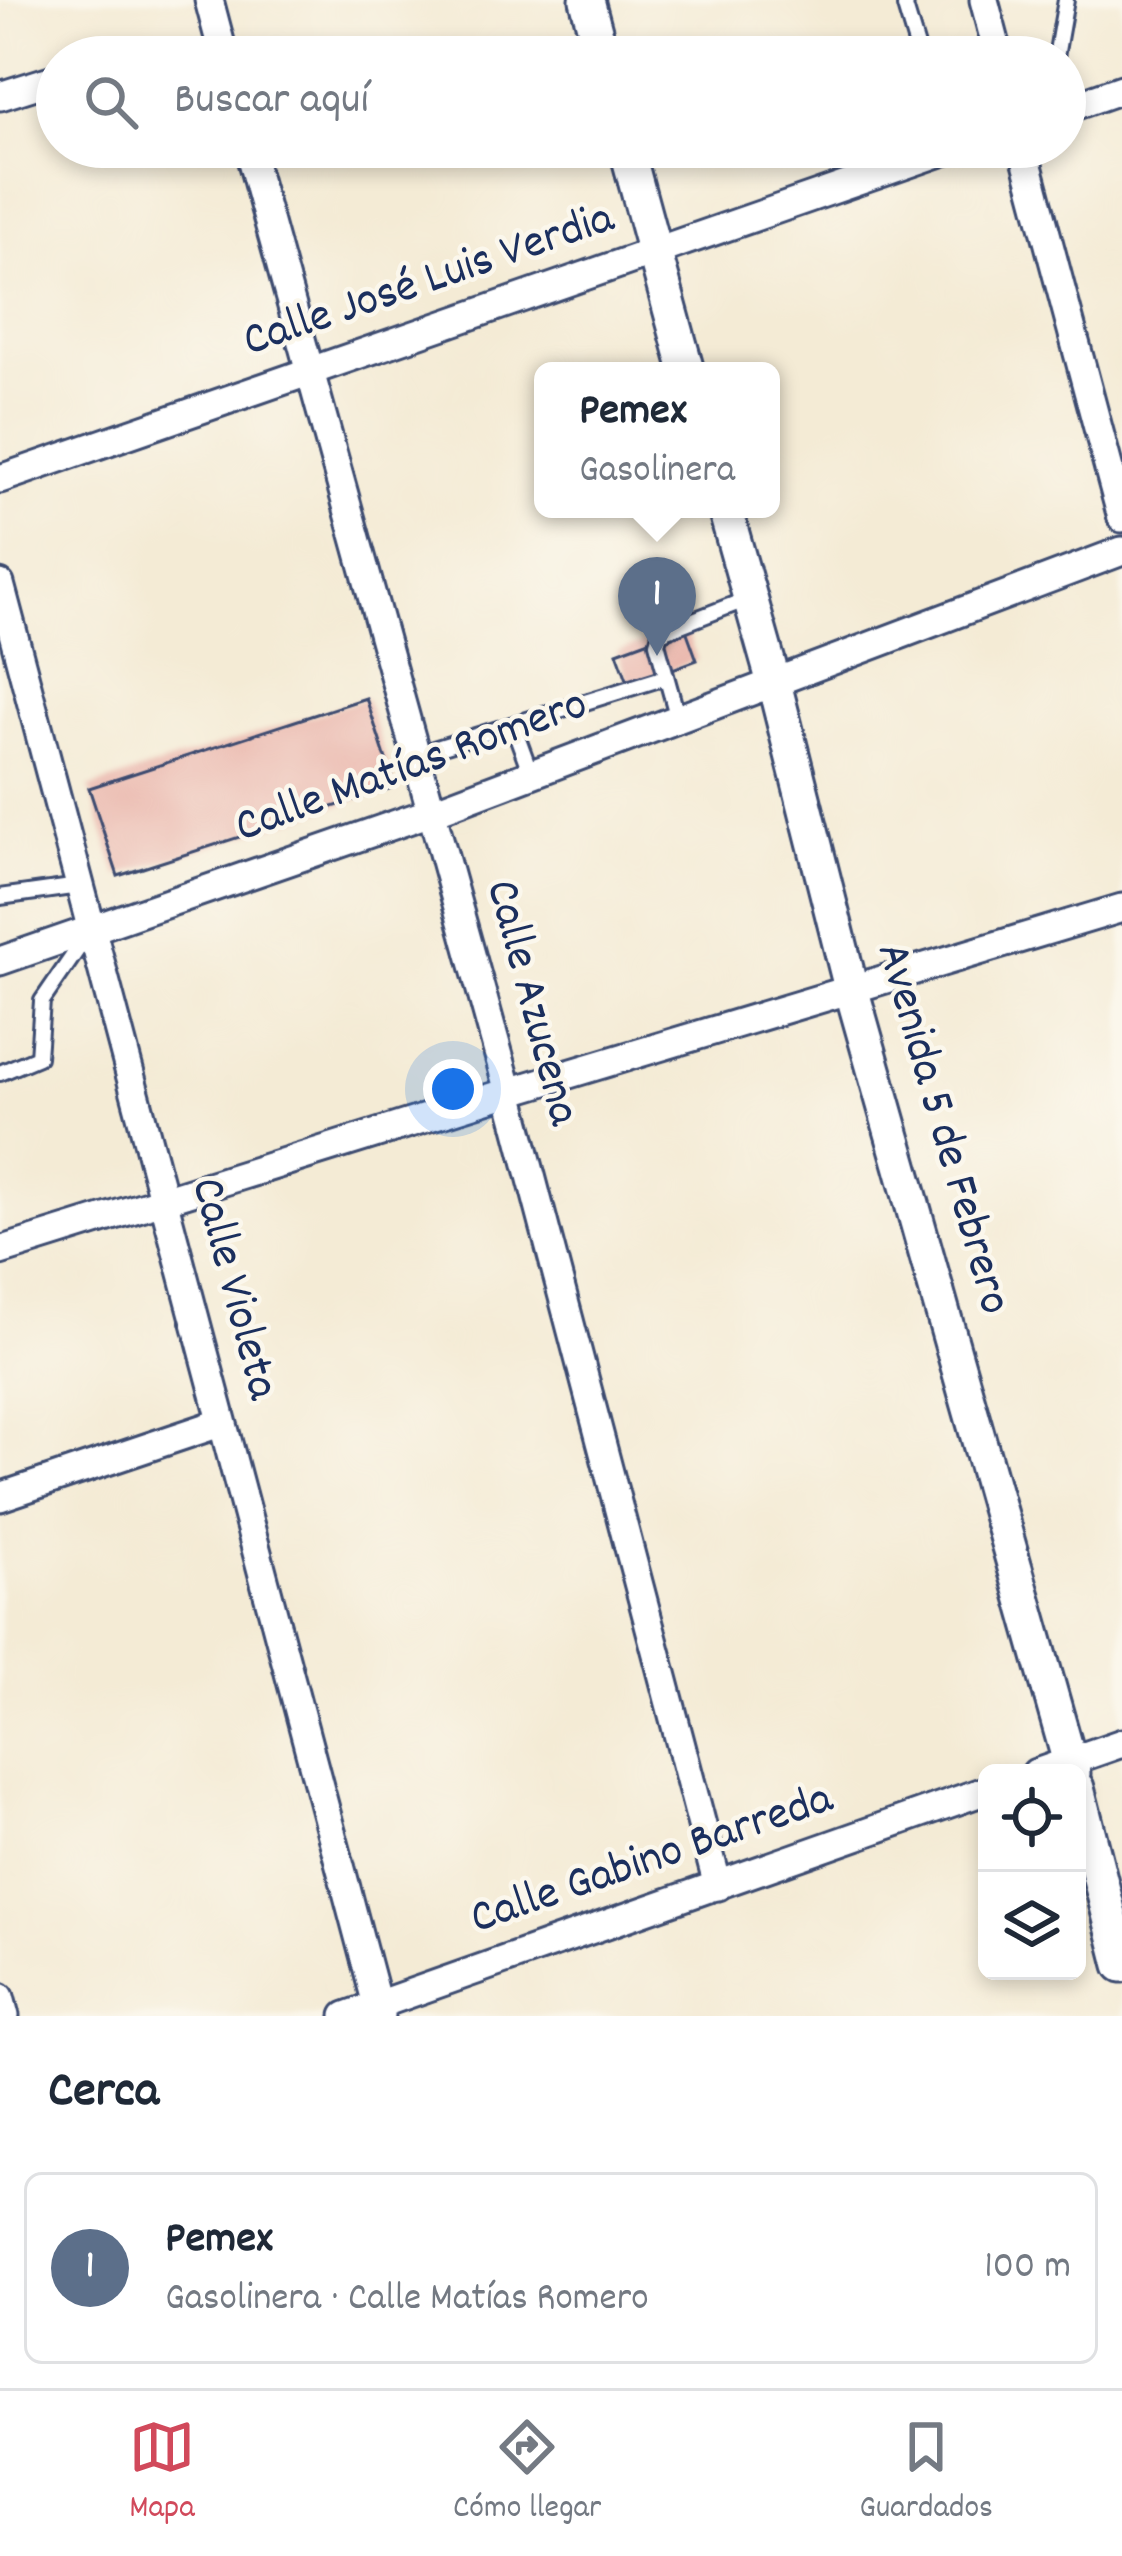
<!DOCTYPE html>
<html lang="es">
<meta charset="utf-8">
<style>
:root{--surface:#fff;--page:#f2f2f3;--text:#1f2937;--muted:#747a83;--line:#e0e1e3;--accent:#d1495b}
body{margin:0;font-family:Dekko,sans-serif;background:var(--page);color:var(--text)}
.controls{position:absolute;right:36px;bottom:36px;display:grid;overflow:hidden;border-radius:18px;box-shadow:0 6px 18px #0003}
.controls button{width:108px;height:108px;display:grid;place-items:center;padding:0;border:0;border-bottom:3px solid var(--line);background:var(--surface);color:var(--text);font:60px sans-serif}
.you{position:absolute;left:453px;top:1089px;width:42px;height:42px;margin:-30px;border:9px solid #fff;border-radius:50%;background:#1a73e8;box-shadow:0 0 0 18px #1a73e833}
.badge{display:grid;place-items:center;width:78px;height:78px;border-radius:50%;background:var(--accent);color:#fff;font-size:39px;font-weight:700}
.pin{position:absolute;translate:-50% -99px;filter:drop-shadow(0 3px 6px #0008)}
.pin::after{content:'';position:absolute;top:63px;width:42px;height:36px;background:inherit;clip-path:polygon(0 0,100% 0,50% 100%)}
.popup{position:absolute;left:534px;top:362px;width:246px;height:156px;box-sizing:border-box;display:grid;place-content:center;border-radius:18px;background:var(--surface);filter:drop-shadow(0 3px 9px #0005);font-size:39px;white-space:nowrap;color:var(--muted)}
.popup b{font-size:45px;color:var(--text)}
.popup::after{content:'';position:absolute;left:50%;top:100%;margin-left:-24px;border:24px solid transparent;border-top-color:var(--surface)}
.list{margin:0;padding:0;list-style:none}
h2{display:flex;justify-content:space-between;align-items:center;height:156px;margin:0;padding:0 48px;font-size:51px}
h2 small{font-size:39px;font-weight:400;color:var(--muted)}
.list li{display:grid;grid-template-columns:78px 1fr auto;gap:36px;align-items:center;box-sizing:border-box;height:192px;margin:0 24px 24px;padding:0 24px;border:3px solid var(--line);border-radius:18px}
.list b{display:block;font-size:45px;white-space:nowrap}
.list p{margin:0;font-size:39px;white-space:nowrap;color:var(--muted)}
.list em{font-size:39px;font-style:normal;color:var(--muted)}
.icon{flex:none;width:66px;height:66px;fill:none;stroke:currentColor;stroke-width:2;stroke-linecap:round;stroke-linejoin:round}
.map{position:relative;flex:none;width:1122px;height:2016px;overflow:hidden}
.search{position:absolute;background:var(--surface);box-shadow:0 6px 18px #0003;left:36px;right:36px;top:36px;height:132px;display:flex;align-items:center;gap:30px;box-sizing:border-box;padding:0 42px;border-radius:66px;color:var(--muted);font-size:45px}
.sheet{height:372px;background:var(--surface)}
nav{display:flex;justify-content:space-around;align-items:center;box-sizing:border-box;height:168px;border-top:3px solid var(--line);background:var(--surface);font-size:33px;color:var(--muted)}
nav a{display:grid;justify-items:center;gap:6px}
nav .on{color:var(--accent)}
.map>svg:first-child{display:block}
.building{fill:#e9b3a9}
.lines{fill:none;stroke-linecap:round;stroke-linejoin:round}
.service-casing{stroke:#3c4b70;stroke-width:20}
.minor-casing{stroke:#3c4b70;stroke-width:33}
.tertiary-casing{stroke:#3c4b70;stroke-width:39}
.service{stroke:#fff;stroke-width:14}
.minor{stroke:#fff;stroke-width:27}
.tertiary{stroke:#fff;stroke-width:33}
.labels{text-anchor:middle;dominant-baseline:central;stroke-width:9;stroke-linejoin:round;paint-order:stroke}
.street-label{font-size:48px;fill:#1b2f5e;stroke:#fbf7ec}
</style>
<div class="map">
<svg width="1122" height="2016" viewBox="0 0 1122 2016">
<rect width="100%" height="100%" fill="#fbf7ec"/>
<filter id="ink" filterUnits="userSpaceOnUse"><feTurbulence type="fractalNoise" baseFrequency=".00833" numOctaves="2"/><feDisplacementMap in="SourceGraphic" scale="24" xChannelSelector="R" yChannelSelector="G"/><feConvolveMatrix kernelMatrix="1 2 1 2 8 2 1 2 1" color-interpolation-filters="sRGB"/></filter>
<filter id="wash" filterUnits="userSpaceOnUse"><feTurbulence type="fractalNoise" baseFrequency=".004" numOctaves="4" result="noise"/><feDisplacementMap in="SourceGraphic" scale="48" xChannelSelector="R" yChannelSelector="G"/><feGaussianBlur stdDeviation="2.7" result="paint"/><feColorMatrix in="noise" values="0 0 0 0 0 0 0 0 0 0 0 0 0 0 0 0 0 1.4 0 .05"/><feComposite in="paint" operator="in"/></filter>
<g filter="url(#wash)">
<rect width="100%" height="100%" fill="#f4ebd5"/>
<g id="blocks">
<!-- building -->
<g class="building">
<path d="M685,627l12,33 -68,25 -12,-33z"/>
<path d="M366,698l29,89 -277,89 -29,-88z"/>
</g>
</g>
</g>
<g filter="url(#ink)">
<use href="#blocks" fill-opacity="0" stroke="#3c4b70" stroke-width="3"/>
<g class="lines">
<defs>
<g id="service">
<path d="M907,0l-2,7 15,50"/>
<path d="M1056,57l10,-57"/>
<path d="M678,719l-21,-76 3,-10 90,-35"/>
<path d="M513,725l18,49"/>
<path d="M414,755l252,-78"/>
<path d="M0,897l79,-11"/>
<path d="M0,1073l38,-16 4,-56 46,-67"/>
</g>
<g id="minor">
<path d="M209,0l15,57"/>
<path d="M984,0l15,57"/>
<path d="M0,96l54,-17"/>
<path d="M1065,109l57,-20"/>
<path d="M248,147l261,945 209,794"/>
<path d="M1023,147l99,371"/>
<path d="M0,479l956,-332"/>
<path d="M0,584l380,1432"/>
<path d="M0,961l431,-149 691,-261"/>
<path d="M0,1251l509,-159 613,-184"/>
<path d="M0,1497l220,-74"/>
<path d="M1036,1773l86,-30"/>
<path d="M0,1997l5,19"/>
<path d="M346,2016l641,-226"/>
</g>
<g id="tertiary">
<path d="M587,0l15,57"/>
<path d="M626,147l61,224"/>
<path d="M725,509l49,174 77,305 222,785"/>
<path d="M1077,1788l45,177"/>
</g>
</defs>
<!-- service casing -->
<use href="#service" class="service-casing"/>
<!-- minor casing -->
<use href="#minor" class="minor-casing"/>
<!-- tertiary casing -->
<use href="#tertiary" class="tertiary-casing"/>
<!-- service -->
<use href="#service" class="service"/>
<!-- minor -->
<use href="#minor" class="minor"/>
<!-- tertiary -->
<use href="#tertiary" class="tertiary"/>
</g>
</g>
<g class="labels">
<!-- street labels -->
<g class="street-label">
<text transform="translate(429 282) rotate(-19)">Calle José Luis Verdia</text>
<text transform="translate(412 768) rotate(-20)">Calle Matías Romero</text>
<text transform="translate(530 1003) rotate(75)">Calle Azucena</text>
<text transform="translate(941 1129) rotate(74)">Avenida 5 de Febrero</text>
<text transform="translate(232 1289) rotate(75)">Calle Violeta</text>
<text transform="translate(652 1861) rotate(-19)">Calle Gabino Barreda</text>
</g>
</g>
</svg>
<div class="controls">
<button><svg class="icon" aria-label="locate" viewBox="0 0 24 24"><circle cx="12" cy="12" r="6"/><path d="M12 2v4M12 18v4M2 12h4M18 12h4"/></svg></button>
<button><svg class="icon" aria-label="layers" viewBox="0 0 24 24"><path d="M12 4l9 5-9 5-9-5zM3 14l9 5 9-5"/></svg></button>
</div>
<div class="you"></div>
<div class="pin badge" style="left:657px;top:656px;background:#5c6f8a">1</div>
<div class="popup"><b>Pemex</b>Gasolinera</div>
<div class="search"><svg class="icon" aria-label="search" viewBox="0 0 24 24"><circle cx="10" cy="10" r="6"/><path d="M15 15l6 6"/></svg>Buscar aquí</div>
</div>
<section class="sheet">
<h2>Cerca<small></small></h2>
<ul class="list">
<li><span class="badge" style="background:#5c6f8a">1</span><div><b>Pemex</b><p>Gasolinera · Calle Matías Romero</p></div><em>100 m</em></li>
</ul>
</section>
<nav>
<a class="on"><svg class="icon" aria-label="map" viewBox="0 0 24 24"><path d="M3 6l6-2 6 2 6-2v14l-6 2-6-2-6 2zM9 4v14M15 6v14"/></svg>Mapa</a>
<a><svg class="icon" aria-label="directions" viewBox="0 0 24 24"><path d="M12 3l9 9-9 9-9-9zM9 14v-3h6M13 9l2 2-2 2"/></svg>Cómo llegar</a>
<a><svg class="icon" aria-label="saved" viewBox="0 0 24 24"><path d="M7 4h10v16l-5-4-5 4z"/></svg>Guardados</a>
</nav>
